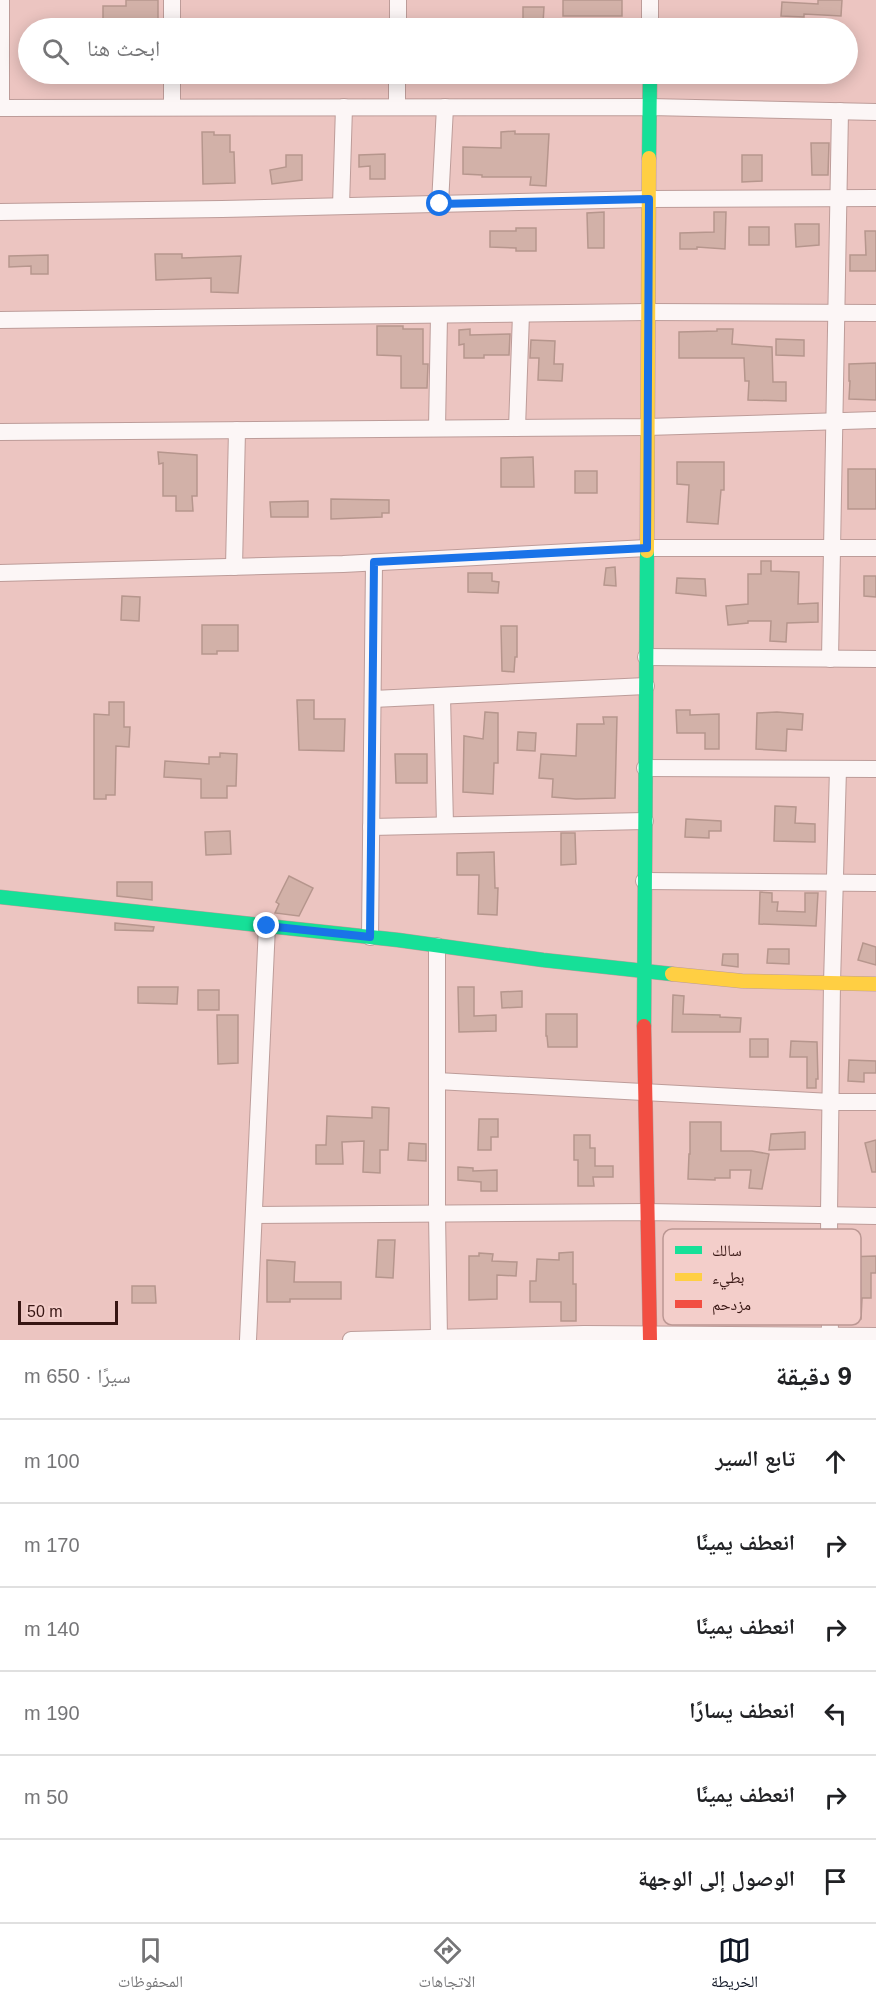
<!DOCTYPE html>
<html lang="ar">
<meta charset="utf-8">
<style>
:root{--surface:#fff;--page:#f6f6f6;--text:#202124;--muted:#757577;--line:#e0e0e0;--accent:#111827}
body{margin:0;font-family:Helvetica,"Noto Naskh Arabic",sans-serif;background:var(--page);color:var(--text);direction:rtl}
.scale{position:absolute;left:18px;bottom:15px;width:100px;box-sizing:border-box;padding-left:6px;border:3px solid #371613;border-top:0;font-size:16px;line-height:21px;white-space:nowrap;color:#371613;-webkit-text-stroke:4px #f3ceca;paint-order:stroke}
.stop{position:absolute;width:18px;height:18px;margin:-14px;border:4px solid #1a73e8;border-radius:50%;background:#fff}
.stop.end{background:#1a73e8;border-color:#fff;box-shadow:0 2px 6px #0008}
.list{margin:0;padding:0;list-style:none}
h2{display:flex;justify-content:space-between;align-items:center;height:78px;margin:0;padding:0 24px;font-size:26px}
h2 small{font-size:20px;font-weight:400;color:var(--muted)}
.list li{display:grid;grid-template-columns:39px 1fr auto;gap:18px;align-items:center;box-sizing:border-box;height:84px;padding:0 24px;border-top:2px solid var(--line)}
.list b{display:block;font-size:22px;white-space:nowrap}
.list em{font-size:20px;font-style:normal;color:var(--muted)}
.icon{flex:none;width:33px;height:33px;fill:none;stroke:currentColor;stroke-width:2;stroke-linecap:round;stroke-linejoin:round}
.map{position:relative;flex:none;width:876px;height:1340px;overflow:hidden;direction:ltr}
.search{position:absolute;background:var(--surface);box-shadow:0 3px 15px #0003;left:18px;right:18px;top:18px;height:66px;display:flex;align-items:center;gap:15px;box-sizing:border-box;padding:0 21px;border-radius:33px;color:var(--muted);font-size:22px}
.sheet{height:582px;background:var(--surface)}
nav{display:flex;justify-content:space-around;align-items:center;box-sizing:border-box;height:84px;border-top:2px solid var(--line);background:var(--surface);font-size:16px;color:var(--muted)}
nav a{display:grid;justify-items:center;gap:3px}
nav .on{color:var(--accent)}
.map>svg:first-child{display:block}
.building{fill:#d2b1a8;stroke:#b6968d;stroke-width:1.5}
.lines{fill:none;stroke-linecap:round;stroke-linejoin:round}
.street-casing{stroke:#bd9c99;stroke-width:18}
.fast-casing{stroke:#bd9c99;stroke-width:15}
.slow-casing{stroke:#bd9c99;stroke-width:15}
.jam-casing{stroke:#bd9c99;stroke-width:15}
.street{stroke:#fcf6f6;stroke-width:16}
.fast{stroke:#16e098;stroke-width:14}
.slow{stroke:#ffcf43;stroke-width:14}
.jam{stroke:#f24e42;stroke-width:14}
.route{stroke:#1a73e8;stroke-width:8}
.key{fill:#f3ceca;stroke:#bb9793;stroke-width:1.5}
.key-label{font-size:16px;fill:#371613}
</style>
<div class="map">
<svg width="876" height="1340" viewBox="0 0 876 1340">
<rect width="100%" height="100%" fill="#ecc5c1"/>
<!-- building -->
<g class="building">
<path d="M126,0h32v20l-55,1v-15h23z"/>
<rect x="563" y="0" width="59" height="16"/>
<path d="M818,0h24l-1,16 -37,-2v3l-23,-1 1,-14 36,2z"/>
<path d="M523,7h21l-1,16 -20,-1z"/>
<path d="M515,131v3h34l-3,52 -16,-1 1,-8h-49v-2l-19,-1v-27l38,1v-16z"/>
<path d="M202,132h12v3h16v17h4l1,31 -32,1z"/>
<path d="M811,143h18l-1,32h-16z"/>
<path d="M385,154v25h-15v-13l-11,1v-12z"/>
<path d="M286,155h16v25l-30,4 -2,-14 16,-3z"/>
<path d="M742,155h20v26l-20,1z"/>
<path d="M604,212v36h-16l-1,-35z"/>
<path d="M714,212h12l-1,37 -28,-2v2h-17v-16l34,-1z"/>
<path d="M795,224h24v21l-23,2z"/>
<rect x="749" y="227" width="20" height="18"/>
<path d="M516,228h20v23h-20v-3l-26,-1v-16h26z"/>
<path d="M865,231h11v40h-26v-16h16z"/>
<path d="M155,254h27v4l59,-2 -3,37 -27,-1v-14l-55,2z"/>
<path d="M48,255v19h-17v-8l-22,1v-11z"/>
<path d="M377,326h26v3h20v35h5l-1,24h-26v-32l-24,-1z"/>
<path d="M470,329v6l40,-1 -1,21h-25v3h-20v-14l-5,1v-15z"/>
<path d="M717,329h16l-1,15 40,3 1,35h13v19l-38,-1 1,-19h-4l-1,-23h-65v-26l38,-1z"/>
<path d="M776,339l28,1v16l-28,-1z"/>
<path d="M531,340l24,1 -1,23h9l-1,17 -24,-1 1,-22h-9z"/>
<path d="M876,363v37l-27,-1 1,-18h-1v-17z"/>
<path d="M158,452l39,3v41h-5l1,15h-17v-15h-13v-33l-4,1z"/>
<path d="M533,457l1,30h-33v-29z"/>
<path d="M677,462h47v28h-3l-3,34 -31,-2 2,-37 -12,-1z"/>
<rect x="848" y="469" width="28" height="40"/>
<rect x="575" y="471" width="22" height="22"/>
<path d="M331,499l58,1v13h-7v4l-51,2z"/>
<path d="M308,501v16h-37l-1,-15z"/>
<path d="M761,561h10v10l28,1 -1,32 20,-1v19l-31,1 -1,19 -16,-1 1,-20h-23v2l-20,2 -2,-19 22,-2v-30h13z"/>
<path d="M615,567l1,19 -12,-1 2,-17z"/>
<path d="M468,573h24v8l7,1 -1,11 -30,-1z"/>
<path d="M864,576h12v21l-12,-1z"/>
<path d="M677,578l28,1 1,17 -30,-3z"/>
<path d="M122,596l18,1 -1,24 -18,-1z"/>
<path d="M202,625h36v26h-21v3h-15z"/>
<path d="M501,626h16v31h-2l-1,15 -12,-1z"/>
<path d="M297,700h17v19h31l-1,32 -45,-1z"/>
<path d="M109,702h15v25h6l-1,20 -13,-1 -1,49h-9v4h-12v-85l15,1z"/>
<path d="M676,710h14v5l29,-1v35h-14v-16h-28z"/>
<path d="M485,712l13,1v50h-4l-1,31 -30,-2 1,-56 19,3z"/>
<path d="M777,712l26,2 -1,16 -15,-1 -1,22 -30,-2 1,-36z"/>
<path d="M603,717h14l-2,81 -39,1 -24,-2 1,-18 -14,-1 2,-24 35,2 1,-32h27z"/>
<path d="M518,732l18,1 -1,18 -18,-1z"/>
<path d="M220,753l17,1 -1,32h-9v12h-26v-19l-37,-2 1,-16 44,3v-7h11z"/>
<path d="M395,754h32v29h-31z"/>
<path d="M775,806l21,1 -1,16 20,1v18l-41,-1z"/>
<path d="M686,819l35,2v10h-12v7l-24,-1z"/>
<path d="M230,831l1,23 -25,1 -1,-23z"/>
<path d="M561,833h14l1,31 -15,1z"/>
<path d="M494,852l1,36h3l-1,27 -19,-1 1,-39h-22v-22z"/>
<path d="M289,876l24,12 -14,28 -24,-3 4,-9 -3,-2z"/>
<path d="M117,882h35v18l-35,-4z"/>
<path d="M760,892l12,1v9h6l-1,9 28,1v-19h13l-2,33 -57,-2z"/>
<path d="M115,923l39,4 -1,4 -38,-1z"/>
<path d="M863,943l13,4v18l-18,-5z"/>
<path d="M768,949h21v15l-22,-1z"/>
<path d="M723,954h15v13l-16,-2z"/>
<path d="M138,987h40l-1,17 -39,-1z"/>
<path d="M458,987h16v29l22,-1v16l-37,1z"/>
<rect x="198" y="990" width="21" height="20"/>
<path d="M522,991v16l-20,1 -1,-16z"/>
<path d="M673,995l11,1 -1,18 37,1v2l21,1 -1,14h-68z"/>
<path d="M546,1014h31v33h-29l-1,-11h-1z"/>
<path d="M217,1015h21v48l-20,1z"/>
<rect x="750" y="1039" width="18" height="18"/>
<path d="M791,1041l26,1 1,37h-2v9h-9v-31h-17z"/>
<path d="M849,1060l27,1v12h-12v9l-16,-1z"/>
<path d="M372,1107l17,1 -1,42h-8v23l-17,-1 1,-31 -22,1 1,22h-27v-19h10l1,-29 45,2z"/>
<path d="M479,1119h19v18h-7v13h-13z"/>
<path d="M690,1122h31v29h31l17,3 -7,35 -13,-1 2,-18h-21v8h-15v2l-27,-1 1,-25h1z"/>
<path d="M805,1132v17l-36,1 2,-16z"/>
<path d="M574,1135h16v13h5v18h18v11h-20l1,9h-16v-26h-4z"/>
<path d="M876,1140v32h-4l-7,-29z"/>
<path d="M409,1143l17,1v17l-18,-1z"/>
<path d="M458,1167l15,1v3l24,-1v21h-16v-9l-23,-2z"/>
<path d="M378,1240h17l-2,38 -17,-1z"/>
<path d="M573,1252v32h3v37h-15v-19h-31v-21h6l1,-22 22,1v-7z"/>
<path d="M479,1253l14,1 -1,7 25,1 -1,14 -19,-1v24l-28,1v-44h10z"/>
<path d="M876,1256v17h-5v25h-9l-1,21 -15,-1 -1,-61z"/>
<path d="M267,1260l28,2 -1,20h47v17h-51v3h-23z"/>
<path d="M132,1286h23l1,17h-24z"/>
</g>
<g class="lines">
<defs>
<g id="street">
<path d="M1,0v108"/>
<path d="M650,0v28"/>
<path d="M172,28v-28"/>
<path d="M398,28v-28"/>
<path d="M172,107v-33"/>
<path d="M397,107v-33"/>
<path d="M0,108l650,-1 226,5"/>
<path d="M440,204l5,-97"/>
<path d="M341,206l3,-99"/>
<path d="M0,212l222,-3 427,-10 227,-1"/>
<path d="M0,320l648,-8 228,1"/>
<path d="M437,428l2,-113"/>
<path d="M517,428l4,-114"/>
<path d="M0,432l647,-5 229,-7"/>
<path d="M234,567l3,-137"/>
<path d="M0,573l343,-9 304,-16h229"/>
<path d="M646,657l230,2"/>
<path d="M830,659l10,-548"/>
<path d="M442,696l3,129"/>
<path d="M373,699l273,-13"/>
<path d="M645,768l231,1"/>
<path d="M371,827l274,-6"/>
<path d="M644,881l232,2"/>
<path d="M370,937l4,-374"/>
<path d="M437,946v268l2,124"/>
<path d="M437,1081l394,21h45"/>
<path d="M254,1215l393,-3 229,4"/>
<path d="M248,1340l19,-414"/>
<path d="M351,1340l233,-6 292,2"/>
<path d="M830,1340l-1,-126 3,-231 6,-214"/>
</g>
<g id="fast">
<path d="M649,158l1,-84"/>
<path d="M0,897l398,43 145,20 129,14"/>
<path d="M644,1026l3,-475"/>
</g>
<g id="slow">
<path d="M647,551l2,-393"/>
<path d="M672,974l70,7 134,3"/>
</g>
<path id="jam" d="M644,1026l6,314"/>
</defs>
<!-- street casing -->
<use href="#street" class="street-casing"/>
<!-- fast casing -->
<use href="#fast" class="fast-casing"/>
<!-- slow casing -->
<use href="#slow" class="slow-casing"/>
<!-- jam casing -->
<use href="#jam" class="jam-casing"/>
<!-- street -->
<use href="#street" class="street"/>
<!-- fast -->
<use href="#fast" class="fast"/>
<!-- slow -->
<use href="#slow" class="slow"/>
<!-- jam -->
<use href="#jam" class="jam"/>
</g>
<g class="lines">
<!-- route -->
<path class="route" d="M267,926l103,11 4,-375 273,-14 2,-349 -209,5"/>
</g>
<!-- legend -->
<rect x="663" y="1229" width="198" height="96" rx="9" class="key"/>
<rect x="675" y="1246" width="27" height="8" fill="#16e098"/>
<rect x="675" y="1273" width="27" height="8" fill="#ffcf43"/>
<rect x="675" y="1300" width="27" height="8" fill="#f24e42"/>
<g class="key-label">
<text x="712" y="1256">سالك</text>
<text x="712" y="1283">بطيء</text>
<text x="712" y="1310">مزدحم</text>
</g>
</svg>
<div class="scale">50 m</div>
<div class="stop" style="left:440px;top:204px"></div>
<div class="stop end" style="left:267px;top:926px"></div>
<div class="search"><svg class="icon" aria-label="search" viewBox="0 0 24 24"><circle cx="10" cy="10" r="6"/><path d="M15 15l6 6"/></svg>ابحث هنا</div>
</div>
<section class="sheet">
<h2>9 دقيقة<small>سيرًا · 650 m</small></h2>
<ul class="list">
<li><svg class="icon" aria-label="ahead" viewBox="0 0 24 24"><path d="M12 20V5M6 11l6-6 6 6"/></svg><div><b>تابع السير</b></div><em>100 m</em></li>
<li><svg class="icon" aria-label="right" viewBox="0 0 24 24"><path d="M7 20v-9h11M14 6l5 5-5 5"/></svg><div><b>انعطف يمينًا</b></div><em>170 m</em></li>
<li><svg class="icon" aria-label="right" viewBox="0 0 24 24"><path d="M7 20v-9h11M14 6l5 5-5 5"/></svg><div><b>انعطف يمينًا</b></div><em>140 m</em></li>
<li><svg class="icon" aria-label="left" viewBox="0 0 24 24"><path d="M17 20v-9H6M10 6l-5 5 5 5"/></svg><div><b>انعطف يسارًا</b></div><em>190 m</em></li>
<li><svg class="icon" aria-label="right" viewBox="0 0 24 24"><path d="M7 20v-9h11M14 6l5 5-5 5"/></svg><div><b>انعطف يمينًا</b></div><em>50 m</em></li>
<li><svg class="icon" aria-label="arrive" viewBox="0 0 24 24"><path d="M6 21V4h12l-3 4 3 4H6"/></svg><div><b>الوصول إلى الوجهة</b></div></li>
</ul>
</section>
<nav>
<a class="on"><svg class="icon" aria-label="map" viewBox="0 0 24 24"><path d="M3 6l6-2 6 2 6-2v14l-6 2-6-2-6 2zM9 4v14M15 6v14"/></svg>الخريطة</a>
<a><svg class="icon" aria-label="directions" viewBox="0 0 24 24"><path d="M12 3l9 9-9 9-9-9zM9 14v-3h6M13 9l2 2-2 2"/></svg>الاتجاهات</a>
<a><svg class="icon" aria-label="saved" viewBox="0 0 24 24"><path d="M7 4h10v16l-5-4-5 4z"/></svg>المحفوظات</a>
</nav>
